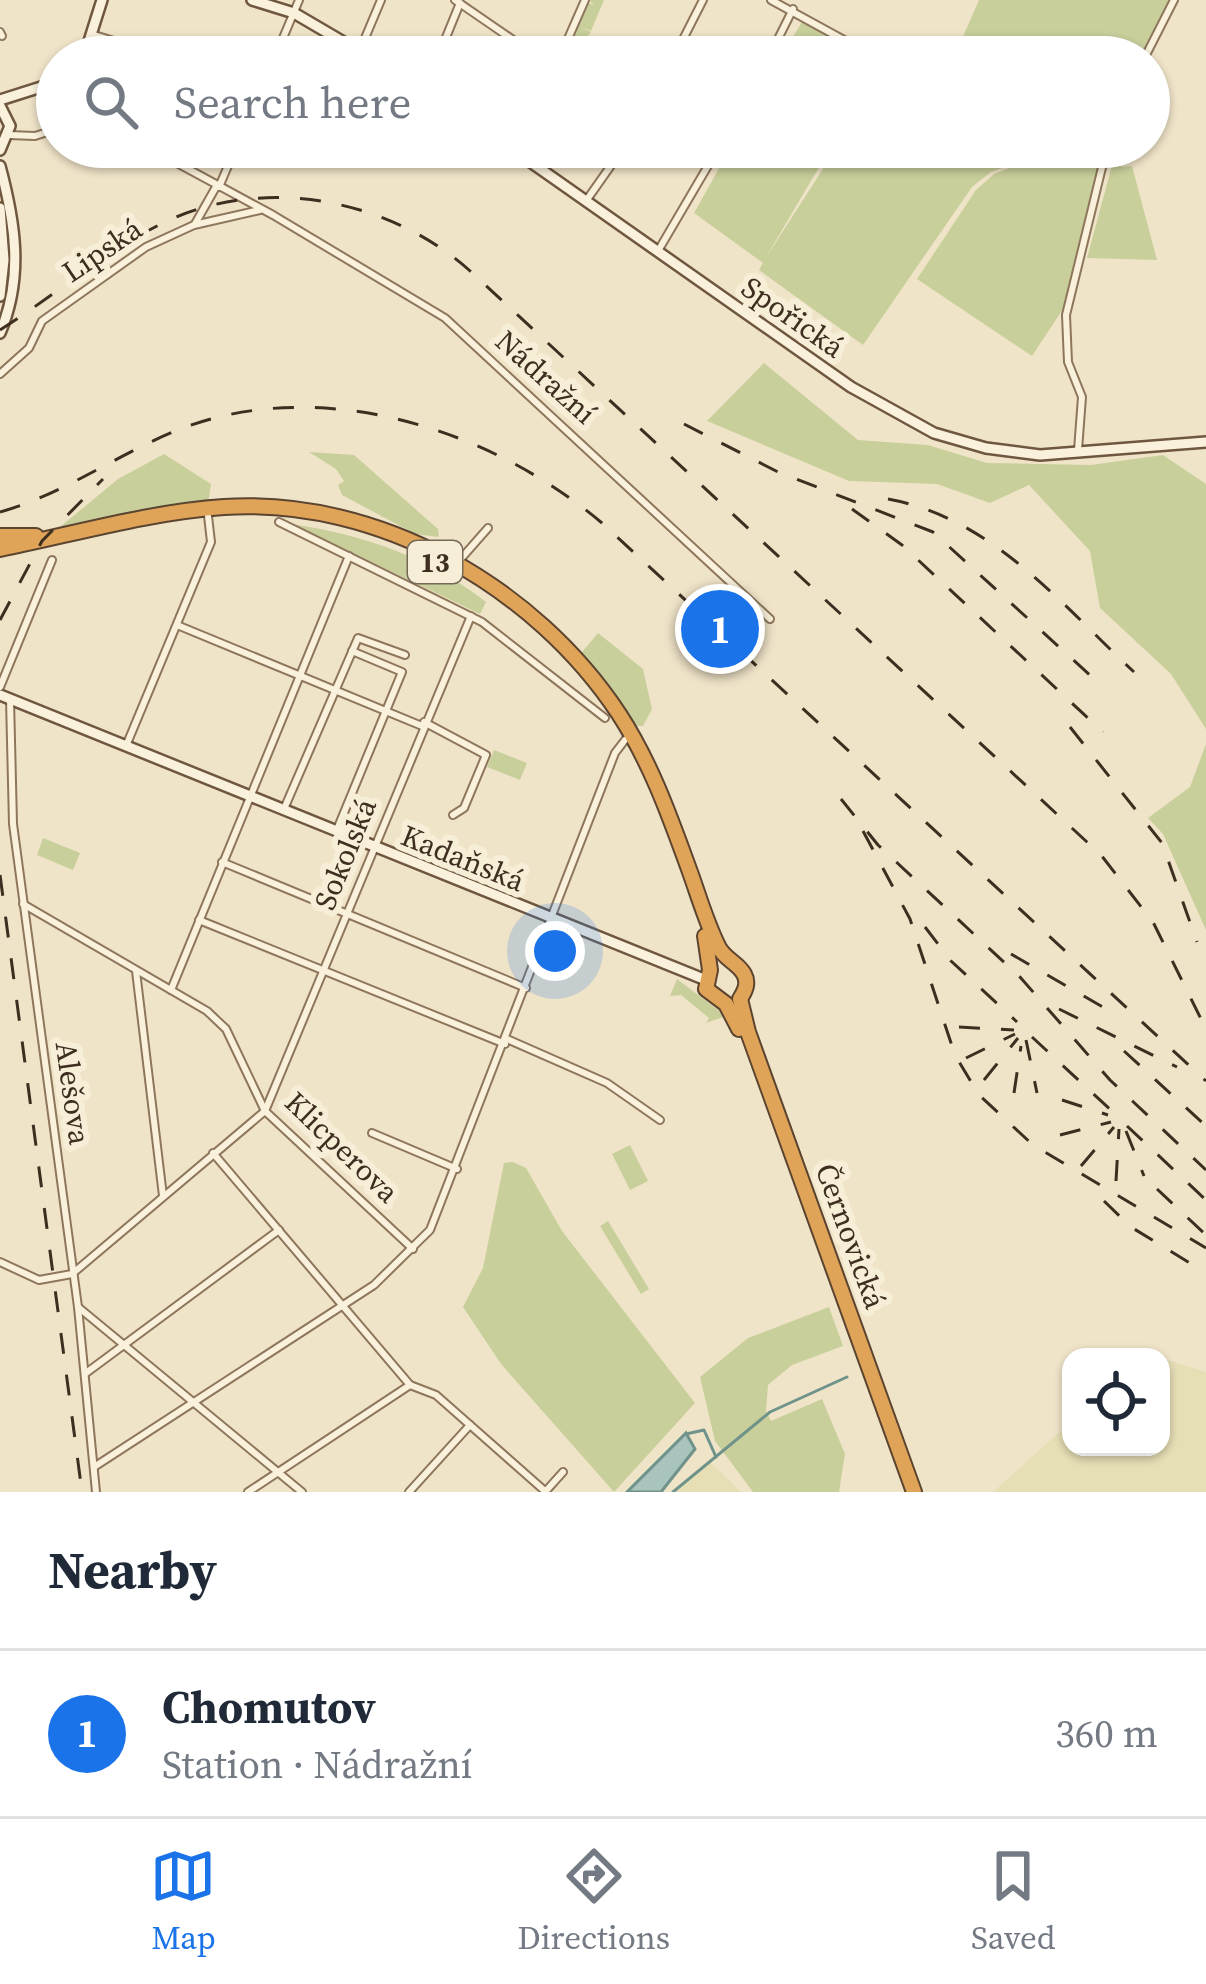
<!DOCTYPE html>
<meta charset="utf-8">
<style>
:root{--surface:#fff;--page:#f6f6f7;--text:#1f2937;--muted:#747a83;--line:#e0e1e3;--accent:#1a73e8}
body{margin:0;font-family:"Source Serif 4",serif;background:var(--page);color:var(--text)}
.controls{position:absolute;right:36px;bottom:36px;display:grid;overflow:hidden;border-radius:24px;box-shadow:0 3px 9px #0004}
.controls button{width:108px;height:108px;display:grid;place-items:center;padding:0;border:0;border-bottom:3px solid var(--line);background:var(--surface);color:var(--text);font:60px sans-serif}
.you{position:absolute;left:555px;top:951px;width:42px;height:42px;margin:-30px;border:9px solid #fff;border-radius:50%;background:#1a73e8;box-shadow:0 0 0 18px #1a73e833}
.badge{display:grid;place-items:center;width:78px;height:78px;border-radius:50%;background:var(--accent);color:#fff;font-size:39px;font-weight:700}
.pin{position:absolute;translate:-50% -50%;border:6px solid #fff;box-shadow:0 3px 12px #0006}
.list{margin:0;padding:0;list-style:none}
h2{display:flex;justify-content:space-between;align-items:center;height:156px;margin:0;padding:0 48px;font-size:51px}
h2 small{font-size:39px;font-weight:400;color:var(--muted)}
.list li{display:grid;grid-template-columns:78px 1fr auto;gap:36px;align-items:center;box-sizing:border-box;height:168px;padding:0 48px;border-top:3px solid var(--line)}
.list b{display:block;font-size:45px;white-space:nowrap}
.list p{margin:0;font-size:39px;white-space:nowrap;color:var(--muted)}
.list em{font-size:39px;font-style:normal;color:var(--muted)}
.icon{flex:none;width:66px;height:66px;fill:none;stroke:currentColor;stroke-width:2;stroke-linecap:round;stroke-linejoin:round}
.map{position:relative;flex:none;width:1206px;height:1492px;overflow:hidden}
.search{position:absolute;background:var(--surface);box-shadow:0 3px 9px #0004;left:36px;right:36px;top:36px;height:132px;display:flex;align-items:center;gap:30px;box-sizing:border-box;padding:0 42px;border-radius:66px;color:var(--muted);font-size:45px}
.sheet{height:324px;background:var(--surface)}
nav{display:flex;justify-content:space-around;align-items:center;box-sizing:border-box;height:168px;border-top:3px solid var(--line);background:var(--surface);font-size:33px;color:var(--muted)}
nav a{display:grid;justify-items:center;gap:6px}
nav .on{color:var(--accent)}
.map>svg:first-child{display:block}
.farmland{fill:#e6deb5}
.green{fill:#c9cf9b}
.water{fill:#a9c4bc;stroke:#6f938a;stroke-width:3}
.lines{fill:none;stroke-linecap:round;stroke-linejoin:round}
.stream{stroke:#6f938a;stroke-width:3}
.street-casing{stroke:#8d765c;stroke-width:10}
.secondary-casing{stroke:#6f573f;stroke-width:14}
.highway-casing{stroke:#5b4430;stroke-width:18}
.street{stroke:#faf1dc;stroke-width:6}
.secondary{stroke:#faf1dc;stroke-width:9}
.highway{stroke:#e0a458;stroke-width:14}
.rail{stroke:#3d2e20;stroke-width:3;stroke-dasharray:21 21;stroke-linecap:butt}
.labels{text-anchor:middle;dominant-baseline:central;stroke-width:12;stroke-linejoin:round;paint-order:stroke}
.shield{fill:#f7eed8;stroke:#756857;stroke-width:3}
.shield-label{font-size:27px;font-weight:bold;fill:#3d2e20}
.street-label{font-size:30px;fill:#3d2e20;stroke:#f7eed8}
</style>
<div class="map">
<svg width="1206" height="1492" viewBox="0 0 1206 1492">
<rect width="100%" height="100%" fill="#f0e4c8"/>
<!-- farmland -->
<g class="farmland">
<path d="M1161,1358l45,14v120h-213l78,-70v25h90z"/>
<path d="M706,1462l5,1 30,29h-68z"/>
</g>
<!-- green -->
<g class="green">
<path d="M589,0h15l-13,31 -10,-4 10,5 -10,13 -8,-8 15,-34 6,2z"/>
<path d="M979,0h193l-30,57h-188z"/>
<path d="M803,20l54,37h-76z"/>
<path d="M731,147h100l-66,112 72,-112h166l20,13 -32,12 -19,15 -109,158 -104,-75 4,-7 -69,-50z"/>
<path d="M1062,147h42l-41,162 -31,47 -115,-77 59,-89 18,-16z"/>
<path d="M1117,147h10l-9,7 3,13 11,-1 25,94 -70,-2z"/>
<path d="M764,363l94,77 70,5 59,18 104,2 72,-10 43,29v245l-35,-55 -71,-66 -10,-57 -61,-66 -39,18 -53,-19 -88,-3 -142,-60z"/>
<path d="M309,452l45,3 84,74 1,8 -24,-3 -73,-39 -4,-10 6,-4 -8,-12z"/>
<path d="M164,454l47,30 -3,20 -148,23 58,-48z"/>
<path d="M292,524c73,11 136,33 194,78l-6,12z"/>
<path d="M598,633l45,36 9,40 -9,17h-7l-54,-74z"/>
<path d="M1206,744v186l-43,-96 -15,-16 42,-31z"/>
<path d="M494,750l33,13 -7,17 -33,-13z"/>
<path d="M43,838l37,15 -7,17 -36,-15z"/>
<path d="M677,979l49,37 -20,7 3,-5 -28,-23 -11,1z"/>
<path d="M630,1145l18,36 -18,9 -18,-36z"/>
<path d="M513,1162l13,6 36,63 133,172 -81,89 -113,-128 -38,-57 20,-39 21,-105z"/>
<path d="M608,1221l41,68 -8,5 -41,-68z"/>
<path d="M829,1307l14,39 -51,19 -24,20 -2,26 5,10 51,-22 23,55 -6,38h-86l-38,-51 -15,-64 48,-39z"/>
</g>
<!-- water -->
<path class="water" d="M686,1433l9,16 -34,43h-34z"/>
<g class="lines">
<!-- stream -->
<g class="stream">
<path d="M686,1434l18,-4 12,27"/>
<path d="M673,1492l97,-80 77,-35"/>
</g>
<defs>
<g id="street">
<path d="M455,0l83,57"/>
<path d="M771,0l104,57"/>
<path d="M0,32l2,4"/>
<path d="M91,34l75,23"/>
<path d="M360,50l21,-50"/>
<path d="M275,57l24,-57"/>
<path d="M438,57l22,-54"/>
<path d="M560,57l25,-57"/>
<path d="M674,57l29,-57"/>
<path d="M769,57l24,-48"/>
<path d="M1145,57l29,-57"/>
<path d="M9,135l26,1 22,-7"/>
<path d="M132,147l45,16 96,52 172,103 325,301"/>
<path d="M666,147l9,7"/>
<path d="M219,187l17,-40"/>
<path d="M586,201l38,-54"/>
<path d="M195,224l22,-39"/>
<path d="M658,251l61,-104"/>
<path d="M0,374l29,-26 13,-27 104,-74 48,-22 66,-15"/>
<path d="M1078,450l4,-53 -14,-35 -2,-47 41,-168"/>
<path d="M279,522l203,100 123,96"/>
<path d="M451,570l37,-42"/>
<path d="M177,625l245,101"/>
<path d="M0,687l52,-127"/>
<path d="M10,699l3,125 65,483 18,185"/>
<path d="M424,722l62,33 -22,53 -11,7"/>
<path d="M126,746l85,-204 -3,-26"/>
<path d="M284,809l74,-171 47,17"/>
<path d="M336,832l66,-160 -50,-21"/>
<path d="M222,862l304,126"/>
<path d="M23,904l184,107 19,18 39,82 148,138"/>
<path d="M199,920l306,124"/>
<path d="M136,971l27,225"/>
<path d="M171,990l178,-434"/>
<path d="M507,1039l100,44 53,37"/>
<path d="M265,1111l206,-495"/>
<path d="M372,1133l85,36"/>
<path d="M213,1153l197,232"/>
<path d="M0,1262l39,18 33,-6 193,-163"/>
<path d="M78,1307l224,185"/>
<path d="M86,1373l193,-143"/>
<path d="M410,1385l26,10 110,97"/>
<path d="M94,1467l280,-182 56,-55 185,-477 10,-13"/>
<path d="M248,1492l162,-107"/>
<path d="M409,1492l61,-67"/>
<path d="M545,1492l18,-20"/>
</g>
<g id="secondary">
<path d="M252,0l42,13 75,44"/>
<path d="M84,57l18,-57"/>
<path d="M0,100l57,-18"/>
<path d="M0,106l10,20 -10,24"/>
<path d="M509,147l342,240 83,46 52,15 54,7 166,-13"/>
<path d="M0,166c15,56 24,111 0,167"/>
<path d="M0,208l4,52 -4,36"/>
<path d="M0,695l706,285"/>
</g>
<g id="highway">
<path d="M0,536h36"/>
<path d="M0,549c74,-15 149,-37 224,-42 155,-10 311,80 395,207 32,49 51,103 71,158 9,25 17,53 29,76 7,12 19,15 25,26 5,9 1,17 -4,25l8,33 166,460"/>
<path d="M705,936l5,34 -4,19 20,15 13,25"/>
</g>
</defs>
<!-- street casing -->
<use href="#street" class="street-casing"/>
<!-- secondary casing -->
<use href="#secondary" class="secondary-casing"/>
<!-- highway casing -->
<use href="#highway" class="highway-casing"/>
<!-- street -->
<use href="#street" class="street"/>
<!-- secondary -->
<use href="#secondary" class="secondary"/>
<!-- highway -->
<use href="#highway" class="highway"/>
<!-- rail -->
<g class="rail">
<path d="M0,330c54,-34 104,-78 161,-106 99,-50 227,-26 308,46l632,585 52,67 53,107"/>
<path d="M684,424l94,48 155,60 159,145"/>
<path d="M888,499c104,19 172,104 246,173"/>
<path d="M852,509l50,36 201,187"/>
<path d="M0,512c65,-18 120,-60 183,-84 141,-53 309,2 419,95l604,558"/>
<path d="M0,620l42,-79 61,-62"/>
<path d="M1070,727l92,116 35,99"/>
<path d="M841,799l37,46 142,132 90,103 96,90"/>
<path d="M863,831l47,88 45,136 24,40 54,50 173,103"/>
<path d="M0,875l82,617"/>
<path d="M925,927l26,34 66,61"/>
<path d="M1011,954l109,63"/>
<path d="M1059,1009l118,58"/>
<path d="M959,1027l55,3"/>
<path d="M1032,1037l81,75"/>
<path d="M1026,1040l11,53"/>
<path d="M1124,1051l82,75"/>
<path d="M966,1058l49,-24"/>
<path d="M984,1080l34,-42"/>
<path d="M1014,1093l7,-47"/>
<path d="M1062,1100l46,15"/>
<path d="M1127,1126l79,74"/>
<path d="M1126,1131l18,45"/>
<path d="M1060,1135l51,-13"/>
<path d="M1081,1166l33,-39"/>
<path d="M1116,1181l3,-52"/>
<path d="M1157,1189l49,46"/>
<path d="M1104,1201l27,26 75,46"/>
</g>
</g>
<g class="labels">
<!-- shield labels -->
<rect class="shield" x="408" y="541" width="54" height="42" rx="9"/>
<g class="shield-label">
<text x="435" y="562">13</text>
</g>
<!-- street labels -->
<g class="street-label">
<text transform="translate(102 250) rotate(-34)">Lipská</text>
<text transform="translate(793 317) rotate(35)">Spořická</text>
<text transform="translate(546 377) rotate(42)">Nádražní</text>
<text transform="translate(345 854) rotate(-68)">Sokolská</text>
<text transform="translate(463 858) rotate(22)">Kadaňská</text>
<text transform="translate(73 1093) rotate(82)">Alešova</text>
<text transform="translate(342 1147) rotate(44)">Klicperova</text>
<text transform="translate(851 1236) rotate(70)">Černovická</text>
</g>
</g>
</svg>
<div class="controls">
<button><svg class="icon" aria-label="locate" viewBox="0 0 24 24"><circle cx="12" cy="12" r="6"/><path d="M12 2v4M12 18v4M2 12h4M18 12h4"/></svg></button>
</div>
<div class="you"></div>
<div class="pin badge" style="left:720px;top:629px">1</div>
<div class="search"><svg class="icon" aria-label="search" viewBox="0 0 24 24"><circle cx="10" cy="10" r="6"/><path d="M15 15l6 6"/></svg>Search here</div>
</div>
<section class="sheet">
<h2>Nearby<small></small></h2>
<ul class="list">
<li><span class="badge">1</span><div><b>Chomutov</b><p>Station · Nádražní</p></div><em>360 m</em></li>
</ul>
</section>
<nav>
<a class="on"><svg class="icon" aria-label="map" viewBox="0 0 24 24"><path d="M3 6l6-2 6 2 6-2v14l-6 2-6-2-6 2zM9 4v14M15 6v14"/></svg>Map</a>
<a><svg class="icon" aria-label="directions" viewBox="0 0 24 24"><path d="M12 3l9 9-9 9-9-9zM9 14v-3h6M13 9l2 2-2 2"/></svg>Directions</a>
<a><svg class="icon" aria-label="saved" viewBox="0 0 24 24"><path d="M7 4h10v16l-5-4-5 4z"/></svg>Saved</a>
</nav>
